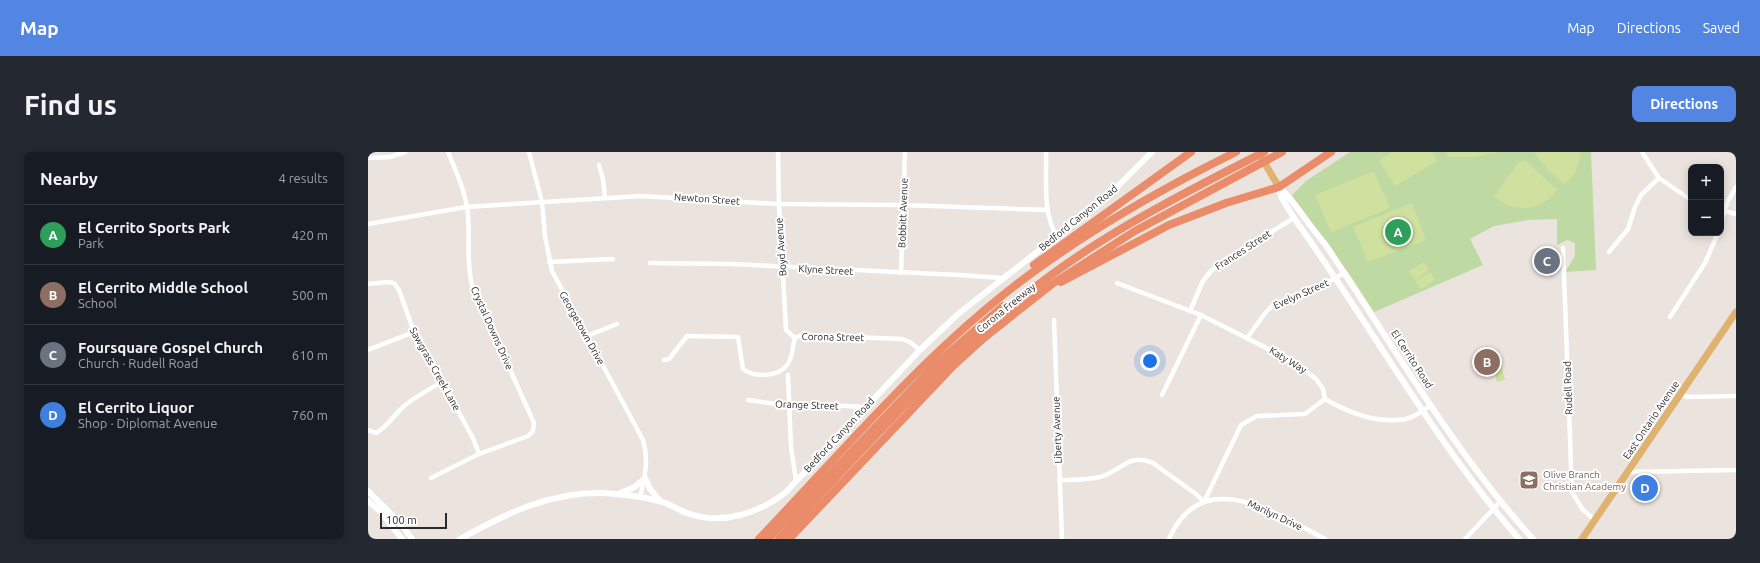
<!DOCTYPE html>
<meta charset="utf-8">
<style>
:root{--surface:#171b24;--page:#242831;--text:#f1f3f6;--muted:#9ea1a6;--line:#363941;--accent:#5386e3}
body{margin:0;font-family:Ubuntu,sans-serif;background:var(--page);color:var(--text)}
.controls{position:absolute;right:12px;top:12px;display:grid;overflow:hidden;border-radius:8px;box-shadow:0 2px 10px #0003}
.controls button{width:36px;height:36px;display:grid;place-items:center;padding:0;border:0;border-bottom:1px solid var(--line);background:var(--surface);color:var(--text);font:20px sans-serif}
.scale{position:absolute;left:12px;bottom:10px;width:67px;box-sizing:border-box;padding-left:4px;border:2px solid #2a2a2a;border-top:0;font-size:11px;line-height:14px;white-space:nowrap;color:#2a2a2a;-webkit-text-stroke:3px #fff;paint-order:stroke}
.you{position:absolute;left:782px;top:209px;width:14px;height:14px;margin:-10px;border:3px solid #fff;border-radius:50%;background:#1a73e8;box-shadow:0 0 0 6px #1a73e833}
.badge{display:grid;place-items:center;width:26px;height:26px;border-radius:50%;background:var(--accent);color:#fff;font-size:13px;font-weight:700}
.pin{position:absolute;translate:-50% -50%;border:2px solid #fff;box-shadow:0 1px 4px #0006}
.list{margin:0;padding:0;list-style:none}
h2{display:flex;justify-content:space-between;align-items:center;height:52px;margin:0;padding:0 16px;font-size:17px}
h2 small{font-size:13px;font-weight:400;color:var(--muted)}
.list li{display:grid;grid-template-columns:26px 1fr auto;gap:12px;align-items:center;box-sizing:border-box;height:60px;padding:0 16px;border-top:1px solid var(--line)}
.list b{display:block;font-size:15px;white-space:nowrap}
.list p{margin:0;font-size:13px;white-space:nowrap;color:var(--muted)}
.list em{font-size:13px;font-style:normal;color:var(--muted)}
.map{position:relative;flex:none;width:1368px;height:387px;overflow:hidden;border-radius:8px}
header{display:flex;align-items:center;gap:24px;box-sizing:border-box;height:56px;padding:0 20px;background:var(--accent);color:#fff}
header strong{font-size:19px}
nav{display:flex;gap:22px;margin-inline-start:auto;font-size:14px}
.intro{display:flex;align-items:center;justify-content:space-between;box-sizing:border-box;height:96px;padding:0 24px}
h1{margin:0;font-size:28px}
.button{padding:10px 18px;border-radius:8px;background:var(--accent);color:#fff;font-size:14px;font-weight:700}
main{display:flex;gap:24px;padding:0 24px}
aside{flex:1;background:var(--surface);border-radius:8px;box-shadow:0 2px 10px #0003}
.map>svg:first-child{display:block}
.green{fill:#bedaa2}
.pitch{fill:#cfe09f}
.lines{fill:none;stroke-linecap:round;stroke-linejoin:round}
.minor{stroke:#fff;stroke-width:4.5}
.secondary{stroke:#fff;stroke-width:6}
.primary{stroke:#dfb26f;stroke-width:7}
.motorway{stroke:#ea8c6a;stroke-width:8}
.labels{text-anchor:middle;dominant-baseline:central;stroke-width:4;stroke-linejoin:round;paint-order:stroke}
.street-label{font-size:10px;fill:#2a2a2a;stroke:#fff}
.education-label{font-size:10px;fill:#785e54;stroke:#fff;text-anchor:start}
</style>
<header>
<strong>Map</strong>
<nav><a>Map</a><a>Directions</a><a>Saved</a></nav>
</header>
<div class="intro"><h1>Find us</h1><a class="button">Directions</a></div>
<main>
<aside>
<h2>Nearby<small>4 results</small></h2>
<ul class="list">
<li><span class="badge" style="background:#2e9e5b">A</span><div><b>El Cerrito Sports Park</b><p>Park</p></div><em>420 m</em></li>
<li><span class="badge" style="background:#8d6e63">B</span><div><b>El Cerrito Middle School</b><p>School</p></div><em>500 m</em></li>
<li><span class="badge" style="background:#6b7280">C</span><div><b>Foursquare Gospel Church</b><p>Church · Rudell Road</p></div><em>610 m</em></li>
<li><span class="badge" style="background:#3f7fe0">D</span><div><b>El Cerrito Liquor</b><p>Shop · Diplomat Avenue</p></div><em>760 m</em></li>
</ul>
</aside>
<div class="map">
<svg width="1368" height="387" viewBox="0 0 1368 387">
<rect width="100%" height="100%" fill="#ebe3de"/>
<!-- green -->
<path class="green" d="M982,0h241l5,118 -31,2 10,-16v-13l-8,-3 -10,5v-26l-28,1 -35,6 -24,13 13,26 -109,47 -26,-40 -24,-25 -32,-52 14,-14z"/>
<!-- pitch -->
<g class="pitch">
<path d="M1024,0h40l5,9 -42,25 -16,-26z"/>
<path d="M1078,0h53l-24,5h-27z"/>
<path d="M1166,0h47v2l-6,19 -11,11 -15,-13z"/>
<path d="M1158,9l31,29c-16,22 -44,24 -63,6l25,-34z"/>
<path d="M1006,19l16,37 -59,24 -16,-37z"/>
<path d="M1044,51l14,37 -58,22 -15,-35z"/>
<path d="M1056,110l5,8 -14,10 -6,-9z"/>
<path d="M1062,120l5,8 -14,9 -6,-8z"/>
<path d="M1130,198l3,14 -7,2 7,-1 4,15 -8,2 -8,-30z"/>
</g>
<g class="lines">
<!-- minor -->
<g class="minor">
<path d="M161,0l13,50 3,34 7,35 91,169c6,20 2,37 -3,57"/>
<path d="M410,0l1,52 7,126 9,8"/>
<path d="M678,0c1,26 -4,62 11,84"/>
<path d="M1274,0l17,26 32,22"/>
<path d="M0,6l22,-1 15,-5"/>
<path d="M231,13l4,14 2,19"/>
<path d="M1353,58l15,4"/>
<path d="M1353,70l7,-21 8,-14"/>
<path d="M0,72l98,-17 175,-11 138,8 124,1 145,5"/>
<path d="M1195,96l9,244 11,18 12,10"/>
<path d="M1241,100l19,-23 7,-22 6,-12 18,-17"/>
<path d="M181,110l64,-3"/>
<path d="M282,111l81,1 228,11 43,3"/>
<path d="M533,121l4,-121"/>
<path d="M749,131l84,32 93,47 22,17 7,10 2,10c24,14 53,25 81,20 9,-2 18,-9 25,-14"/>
<path d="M0,132l19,-2 7,1 5,7 15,42 59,106 6,16"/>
<path d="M822,159l13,-30 7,-9 13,-11 71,-43"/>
<path d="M1302,165l35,-54 13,-30"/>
<path d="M686,168l8,219"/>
<path d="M219,184l30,-12"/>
<path d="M879,186l19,-26 6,-6 58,-25 14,-8"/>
<path d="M0,198l46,-18"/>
<path d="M296,208l5,-1 18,-23 51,1 5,32c12,9 35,8 44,-4 6,-7 5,-18 8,-27l7,-3 100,4 8,3 10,8"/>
<path d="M420,223l3,72 5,34"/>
<path d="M1313,242l6,3 49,-1"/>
<path d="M794,243l39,-80"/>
<path d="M380,248l41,6 34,-1 43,2"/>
<path d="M0,278l8,3c11,-6 18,-18 28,-27 11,-9 24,-16 38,-24"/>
<path d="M1261,320l107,-2"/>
<path d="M63,326l48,-24 49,-18 5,-5 1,-8 -62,-138c-6,-24 -2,-46 -4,-71 -2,-21 -12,-43 -20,-62"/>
<path d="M691,328c13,0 28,0 41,-3 21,-5 27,-25 53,-14l43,31 8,8 37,-77 16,-9 48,-2 20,-15"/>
<path d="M801,387c33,-76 108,-25 156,0"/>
<path d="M1097,387l35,-37"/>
</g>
<!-- secondary -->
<g class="secondary">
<path d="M911,35c18,17 30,39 46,57 67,99 127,206 208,295"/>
<path d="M911,35l2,10 13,21c76,106 139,222 225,321"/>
<path d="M0,339l33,33 11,15"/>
<path d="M250,342l17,-7 10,-9 5,11 10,12"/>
<path d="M0,349l13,11 21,27"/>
<path d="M92,387c45,-25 89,-47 142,-46 19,1 39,3 57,8 10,2 19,9 28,12 34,13 73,0 99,-21l134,-142 38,-36 130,-102 30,-26 34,-34"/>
</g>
<!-- primary -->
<g class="primary">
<path d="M893,5l18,30"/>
<path d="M1214,387l154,-227"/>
</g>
<!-- motorway -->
<g class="motorway">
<path d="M666,113l157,-113"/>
<path d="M693,130l108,-57 57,-22 53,-16 52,-35"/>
<path d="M391,387c86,-90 167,-187 266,-261 66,-49 138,-90 211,-126"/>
<path d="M400,387l167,-174 68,-59"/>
<path d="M411,387c85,-91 168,-186 268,-261 67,-50 143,-88 217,-126"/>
<path d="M421,387l165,-174 31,-28 67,-53 83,-53 147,-79"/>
</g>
</g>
<!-- icons -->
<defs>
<symbol id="school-square" viewBox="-11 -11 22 22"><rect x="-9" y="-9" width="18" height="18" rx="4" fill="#8d6e63" stroke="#fff"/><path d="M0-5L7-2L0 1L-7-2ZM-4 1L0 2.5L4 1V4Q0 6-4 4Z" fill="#fff"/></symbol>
</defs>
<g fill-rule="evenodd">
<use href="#school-square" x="1150" y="317" width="22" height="22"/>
</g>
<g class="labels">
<!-- street labels -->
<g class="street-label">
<text transform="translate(339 47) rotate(4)">Newton Street</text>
<text transform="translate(535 61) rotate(-88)">Bobbitt Avenue</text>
<text transform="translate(710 66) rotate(-39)">Bedford Canyon Road</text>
<text transform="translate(413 95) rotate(-94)">Boyd Avenue</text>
<text transform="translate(875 98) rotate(-33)">Frances Street</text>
<text transform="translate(458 118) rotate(3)">Klyne Street</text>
<text transform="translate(933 142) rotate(-24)">Evelyn Street</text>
<text transform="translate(638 156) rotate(-39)">Corona Freeway</text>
<text transform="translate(124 176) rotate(66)">Crystal Downs Drive</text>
<text transform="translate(214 176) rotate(61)">Georgetown Drive</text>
<text transform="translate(465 185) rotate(1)">Corona Street</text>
<text transform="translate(1044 207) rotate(57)">El Cerrito Road</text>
<text transform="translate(920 208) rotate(31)">Katy Way</text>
<text transform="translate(67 217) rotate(61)">Sawgrass Creek Lane</text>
<text transform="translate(1200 236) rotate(-92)">Rudell Road</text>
<text transform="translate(439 253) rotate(2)">Orange Street</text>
<text transform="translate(1283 268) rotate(-56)">East Ontario Avenue</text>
<text transform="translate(689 278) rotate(-92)">Liberty Avenue</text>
<text transform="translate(471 283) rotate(-47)">Bedford Canyon Road</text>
<text transform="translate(907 363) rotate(25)">Marilyn Drive</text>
</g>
<!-- education labels -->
<g class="education-label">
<text x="1175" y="322">Olive Branch<tspan x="1175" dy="12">Christian Academy</tspan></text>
</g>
</g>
</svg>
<div class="controls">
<button>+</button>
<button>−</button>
</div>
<div class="scale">100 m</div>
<div class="you"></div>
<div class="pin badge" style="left:1030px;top:80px;background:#2e9e5b">A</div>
<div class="pin badge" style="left:1119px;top:210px;background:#8d6e63">B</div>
<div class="pin badge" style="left:1179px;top:109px;background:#6b7280">C</div>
<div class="pin badge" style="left:1277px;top:336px;background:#3f7fe0">D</div>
</div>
</main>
